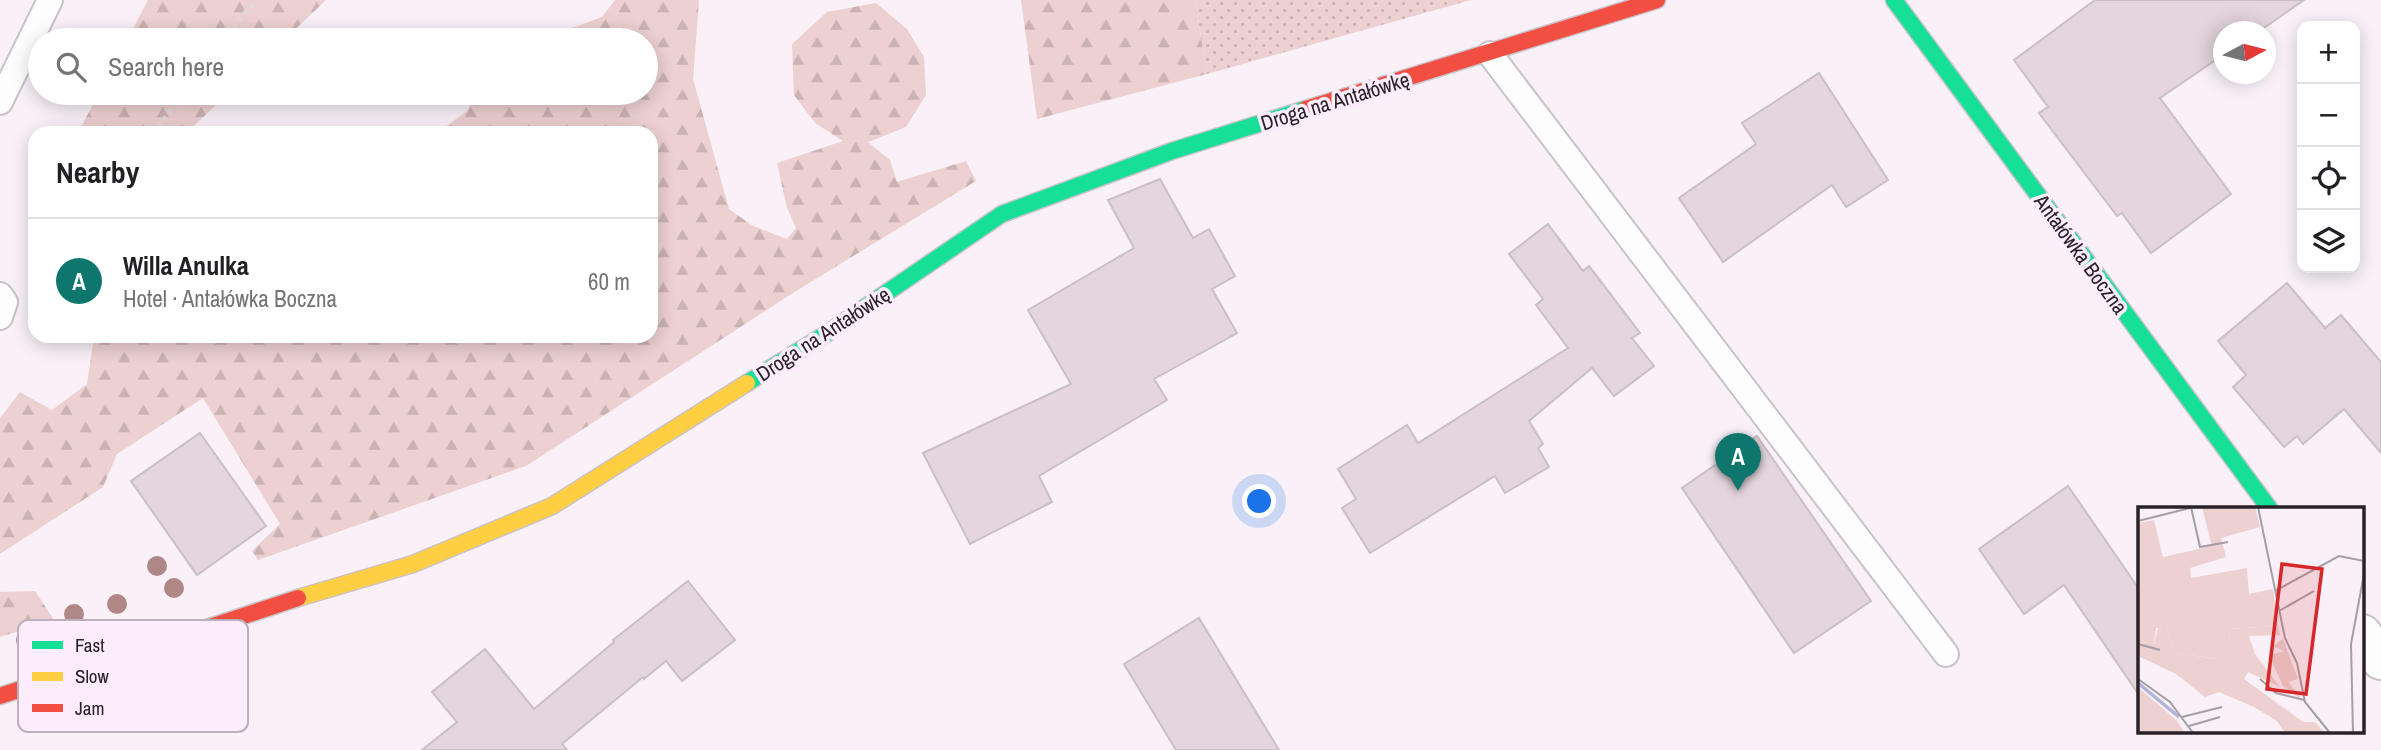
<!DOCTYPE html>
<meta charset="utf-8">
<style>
:root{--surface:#fff;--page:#f2f2f2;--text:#202124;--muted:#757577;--line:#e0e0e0;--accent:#0f766e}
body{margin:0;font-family:"Archivo Narrow",sans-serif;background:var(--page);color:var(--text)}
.controls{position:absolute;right:21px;top:21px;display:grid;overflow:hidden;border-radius:14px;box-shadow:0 4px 18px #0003}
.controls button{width:63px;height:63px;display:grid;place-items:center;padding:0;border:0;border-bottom:2px solid var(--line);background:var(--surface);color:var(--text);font:35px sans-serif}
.compass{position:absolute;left:2213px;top:21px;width:63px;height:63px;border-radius:50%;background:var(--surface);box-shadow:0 4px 18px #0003;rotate:83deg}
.you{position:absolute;left:1260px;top:502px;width:24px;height:24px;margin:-18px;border:5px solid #fff;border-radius:50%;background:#1a73e8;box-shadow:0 0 0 10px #1a73e833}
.badge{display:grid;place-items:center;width:46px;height:46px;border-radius:50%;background:var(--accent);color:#fff;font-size:23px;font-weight:700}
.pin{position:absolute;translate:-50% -58px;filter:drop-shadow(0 2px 4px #0008)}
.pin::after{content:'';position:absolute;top:37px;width:24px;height:21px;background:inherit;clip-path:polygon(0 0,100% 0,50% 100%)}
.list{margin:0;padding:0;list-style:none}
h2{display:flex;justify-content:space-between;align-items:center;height:91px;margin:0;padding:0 28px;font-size:30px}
h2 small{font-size:23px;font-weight:400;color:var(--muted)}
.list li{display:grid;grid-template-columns:46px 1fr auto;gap:21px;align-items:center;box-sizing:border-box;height:126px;padding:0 28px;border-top:2px solid var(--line)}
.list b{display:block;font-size:26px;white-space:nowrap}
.list p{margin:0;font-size:23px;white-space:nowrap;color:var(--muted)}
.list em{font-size:23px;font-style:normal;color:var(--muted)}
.icon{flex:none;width:38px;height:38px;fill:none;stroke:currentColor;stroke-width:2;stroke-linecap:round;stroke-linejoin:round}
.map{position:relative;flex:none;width:2381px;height:750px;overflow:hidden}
.search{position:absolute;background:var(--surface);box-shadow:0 4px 18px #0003;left:28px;top:28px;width:630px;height:77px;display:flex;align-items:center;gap:18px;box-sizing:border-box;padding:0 24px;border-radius:38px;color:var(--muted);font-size:26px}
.panel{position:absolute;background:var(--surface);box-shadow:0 4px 18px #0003;left:28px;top:126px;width:630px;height:217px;border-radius:21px}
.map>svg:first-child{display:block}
.grass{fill:url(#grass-dots)}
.forest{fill:url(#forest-firs)}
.building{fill:#e5d6dd;stroke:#c9bfc4;stroke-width:2}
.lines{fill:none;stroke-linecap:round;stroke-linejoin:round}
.lane-casing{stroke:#cac2c9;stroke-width:28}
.street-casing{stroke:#cac2c9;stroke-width:42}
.fast-casing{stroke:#cac2c9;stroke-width:19}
.slow-casing{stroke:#cac2c9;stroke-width:19}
.jam-casing{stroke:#cac2c9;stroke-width:19}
.path{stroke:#dfdcde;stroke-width:4.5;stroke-dasharray:3.5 5;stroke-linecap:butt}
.lane{stroke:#fefdfe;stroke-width:24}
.street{stroke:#fefdfe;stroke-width:38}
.fast{stroke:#16e098;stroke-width:16}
.slow{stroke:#ffcf43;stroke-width:16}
.jam{stroke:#f24e42;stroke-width:16}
.tree{fill:#b08787}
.labels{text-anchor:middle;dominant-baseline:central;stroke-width:7;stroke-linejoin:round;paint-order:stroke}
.street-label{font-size:21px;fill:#292228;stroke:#fdecfb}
.inset-river{fill:none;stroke:#b0b4d6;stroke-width:3.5}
.inset-road{fill:none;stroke:#a69ea5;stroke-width:2}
.view{fill:#d62828;fill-opacity:0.15;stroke:#d62828;stroke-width:3.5}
.inset-edge{fill:none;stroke:#292228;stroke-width:3.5}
.key{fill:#fdecfb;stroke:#bdafbc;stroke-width:2}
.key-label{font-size:19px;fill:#292228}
</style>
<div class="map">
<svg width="2381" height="750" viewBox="0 0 2381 750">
<defs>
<pattern id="grass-dots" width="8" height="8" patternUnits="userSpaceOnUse" patternTransform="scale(1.75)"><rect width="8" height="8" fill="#edd0d0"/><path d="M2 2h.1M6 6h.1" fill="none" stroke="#cbb2b3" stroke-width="1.8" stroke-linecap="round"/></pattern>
<pattern id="forest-firs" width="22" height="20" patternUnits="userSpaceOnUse" patternTransform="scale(1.75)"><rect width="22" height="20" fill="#edd0d0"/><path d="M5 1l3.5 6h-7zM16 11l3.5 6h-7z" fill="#cbb2b3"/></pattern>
</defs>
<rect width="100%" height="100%" fill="#f9f0f8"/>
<!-- grass -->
<path class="grass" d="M1195,0h276l-264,74z"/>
<!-- forest -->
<g class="forest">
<path d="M148,0h178l-42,40h-157z"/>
<path d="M615,0h84l-6,79 36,130 24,17 34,13 9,-11 -9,-20 -10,-45 66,-22 -28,-18 -21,-28 -2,-51 35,-32 49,-9 31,26 17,28 2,38 -20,32 -38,15 22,18 7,22 69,-21 10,20 -180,110 -270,175 -268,94 -6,-9 28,-27 -77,-126 -86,56 -14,33 -103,67v-136l20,-26 32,18 35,-26 7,-48h557v-203h-214l30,-22 10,-18h169v-53h-143l2,-3h43l54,-20z"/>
<path d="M1021,0h174l12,74 -170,45z"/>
<path d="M99,93h130l-43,40h-108z"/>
<path d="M35,591l19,29 -54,17v-45z"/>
</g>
<!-- building -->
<g class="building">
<path d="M2095,0h209l-46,32h-35v23l-63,43 71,96 -80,59 -29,-40 -5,3 -78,-103 9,-6 -34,-47z"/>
<path d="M1819,73l69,107 -42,27 -14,-22 -109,77 -44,-64 77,-54 -14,-21z"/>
<path d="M1160,179l33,59 16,-9 26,47 -23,13 25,44 -83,46 13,21 -128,76 13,26 -82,42 -47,-91 148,-69 -43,-74 106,-62 -26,-48z"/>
<path d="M1548,224l35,47 6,-5 51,67 -8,5 22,28 -40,30 -22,-28 -63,53 14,23 -5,4 11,19 -44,26 -10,-17 -125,77 -28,-45 14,-9 -18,-30 69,-44 11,18 150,-95 -32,-43 7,-6 -34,-45z"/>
<path d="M2287,283l38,45 16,-13 40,47v91l-37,-44 -41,35 -6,-8 -13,11 -51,-60 13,-12 -28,-34z"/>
<path d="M200,433l66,93 -69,49 -66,-94z"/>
<path d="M1757,436l114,165 -77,52 -112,-165z"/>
<path d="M2068,486l71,103v106l-75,-110 -40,29 -45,-65z"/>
<path d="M688,581l47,59 -53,41 -16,-20 -22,18 -1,-2 -81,67 5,6h-145l35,-28 -25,-30 53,-43 49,60 80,-67 -1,-2z"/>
<path d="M1199,618l80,132h-103l-52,-86z"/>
</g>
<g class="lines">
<defs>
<g id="lane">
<path d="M1490,54l456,600"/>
<path d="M0,102l50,-102"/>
<path d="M0,295l5,7 -5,15"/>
</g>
<path id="street" d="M2362,634l19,26"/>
<g id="fast">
<path d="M1894,0l375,508"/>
<path d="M747,383l79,-49 176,-120 170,-63 134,-42"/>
</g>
<path id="slow" d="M298,598l115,-34 139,-58 195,-123"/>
<g id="jam">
<path d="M1306,109l351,-109"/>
<path d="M0,696l298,-98"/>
</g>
</defs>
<!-- lane casing -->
<use href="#lane" class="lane-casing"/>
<!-- street casing -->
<use href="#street" class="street-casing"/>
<!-- fast casing -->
<use href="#fast" class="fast-casing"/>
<!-- slow casing -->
<use href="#slow" class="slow-casing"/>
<!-- jam casing -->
<use href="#jam" class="jam-casing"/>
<!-- path -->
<g class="path">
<path d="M223,40l33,-40"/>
<path d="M154,133l29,-40"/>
</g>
<!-- lane -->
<use href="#lane" class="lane"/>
<!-- street -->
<use href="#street" class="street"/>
<!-- fast -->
<use href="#fast" class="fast"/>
<!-- slow -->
<use href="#slow" class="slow"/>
<!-- jam -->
<use href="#jam" class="jam"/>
</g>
<!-- trees -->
<g class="tree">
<circle cx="157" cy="566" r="10"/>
<circle cx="174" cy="588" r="10"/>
<circle cx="117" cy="604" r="10"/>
<circle cx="74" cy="614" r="10"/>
<circle cx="26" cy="640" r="10"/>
</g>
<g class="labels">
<!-- street labels -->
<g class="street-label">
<text transform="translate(1335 101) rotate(-17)">Droga na Antałówkę</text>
<text transform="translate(2081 254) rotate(54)">Antałówka Boczna</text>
<text transform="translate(823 334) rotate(-33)">Droga na Antałówkę</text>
</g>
</g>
<!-- overview -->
<g transform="translate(2138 507)">
<rect width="226" height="226" fill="#f9f0f8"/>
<path d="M64,0h53l5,20 -39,11 5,19 -36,11 1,10 56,-10 2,26 24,-5 5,37 -49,3 1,9 -11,21 -45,-6 -7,-25h-11l-2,18 -16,-4v-119l16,-3 9,37 49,-11z" fill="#edd0d0"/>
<path d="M21,118l8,3 7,25 44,6 2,-19 10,-2 -1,-9 49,-3 2,9 -31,1 6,18 25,33 -32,-15 -4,7 59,43h12l10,11h-40l-8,-12 -23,-14 -35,-15 -14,5 -29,-23 -38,-18v-14l16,3zM145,132l15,40 -9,3 7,11 4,-3v9l-17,-13 -14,-31 15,-4 -11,-5zM0,180l39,34 8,12h-47z" fill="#edd0d0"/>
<path class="inset-river" d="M0,176l41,34"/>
<path class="inset-road" d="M53,0l9,40 28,-5M120,0l27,131 12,25 8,39 25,31M0,14l52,-13M137,84l64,-35 25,5M141,104l35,-20M0,137l22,6M0,172l32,23 23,31M122,172l16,14 28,7M44,210l40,-10M51,219l31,-9M215,226l-2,-89 13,-70"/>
<path class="view" d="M144,57l40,5 -16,125 -39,-5z"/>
<rect width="226" height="226" class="inset-edge"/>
</g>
<!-- legend -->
<rect x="18" y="620" width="230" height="112" rx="10" class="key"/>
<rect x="32" y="641" width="31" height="8" fill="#16e098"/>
<rect x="32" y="672" width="31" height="9" fill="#ffcf43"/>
<rect x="32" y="704" width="31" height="8" fill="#f24e42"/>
<g class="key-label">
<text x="75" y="652">Fast</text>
<text x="75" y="683">Slow</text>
<text x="75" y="715">Jam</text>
</g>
</svg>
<div class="controls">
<button>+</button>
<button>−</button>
<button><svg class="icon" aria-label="locate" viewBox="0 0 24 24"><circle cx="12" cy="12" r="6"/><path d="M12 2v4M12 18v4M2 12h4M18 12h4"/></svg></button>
<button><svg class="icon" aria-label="layers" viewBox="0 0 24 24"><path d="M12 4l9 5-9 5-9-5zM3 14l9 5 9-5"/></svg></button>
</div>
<svg class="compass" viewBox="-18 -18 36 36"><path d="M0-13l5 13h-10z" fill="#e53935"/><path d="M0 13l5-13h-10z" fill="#757577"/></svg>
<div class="you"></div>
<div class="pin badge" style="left:1738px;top:491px">A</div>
<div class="search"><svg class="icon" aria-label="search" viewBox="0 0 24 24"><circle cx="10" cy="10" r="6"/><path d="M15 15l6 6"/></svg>Search here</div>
<section class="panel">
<h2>Nearby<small></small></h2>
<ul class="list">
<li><span class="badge">A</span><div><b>Willa Anulka</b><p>Hotel · Antałówka Boczna</p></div><em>60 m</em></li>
</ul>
</section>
</div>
